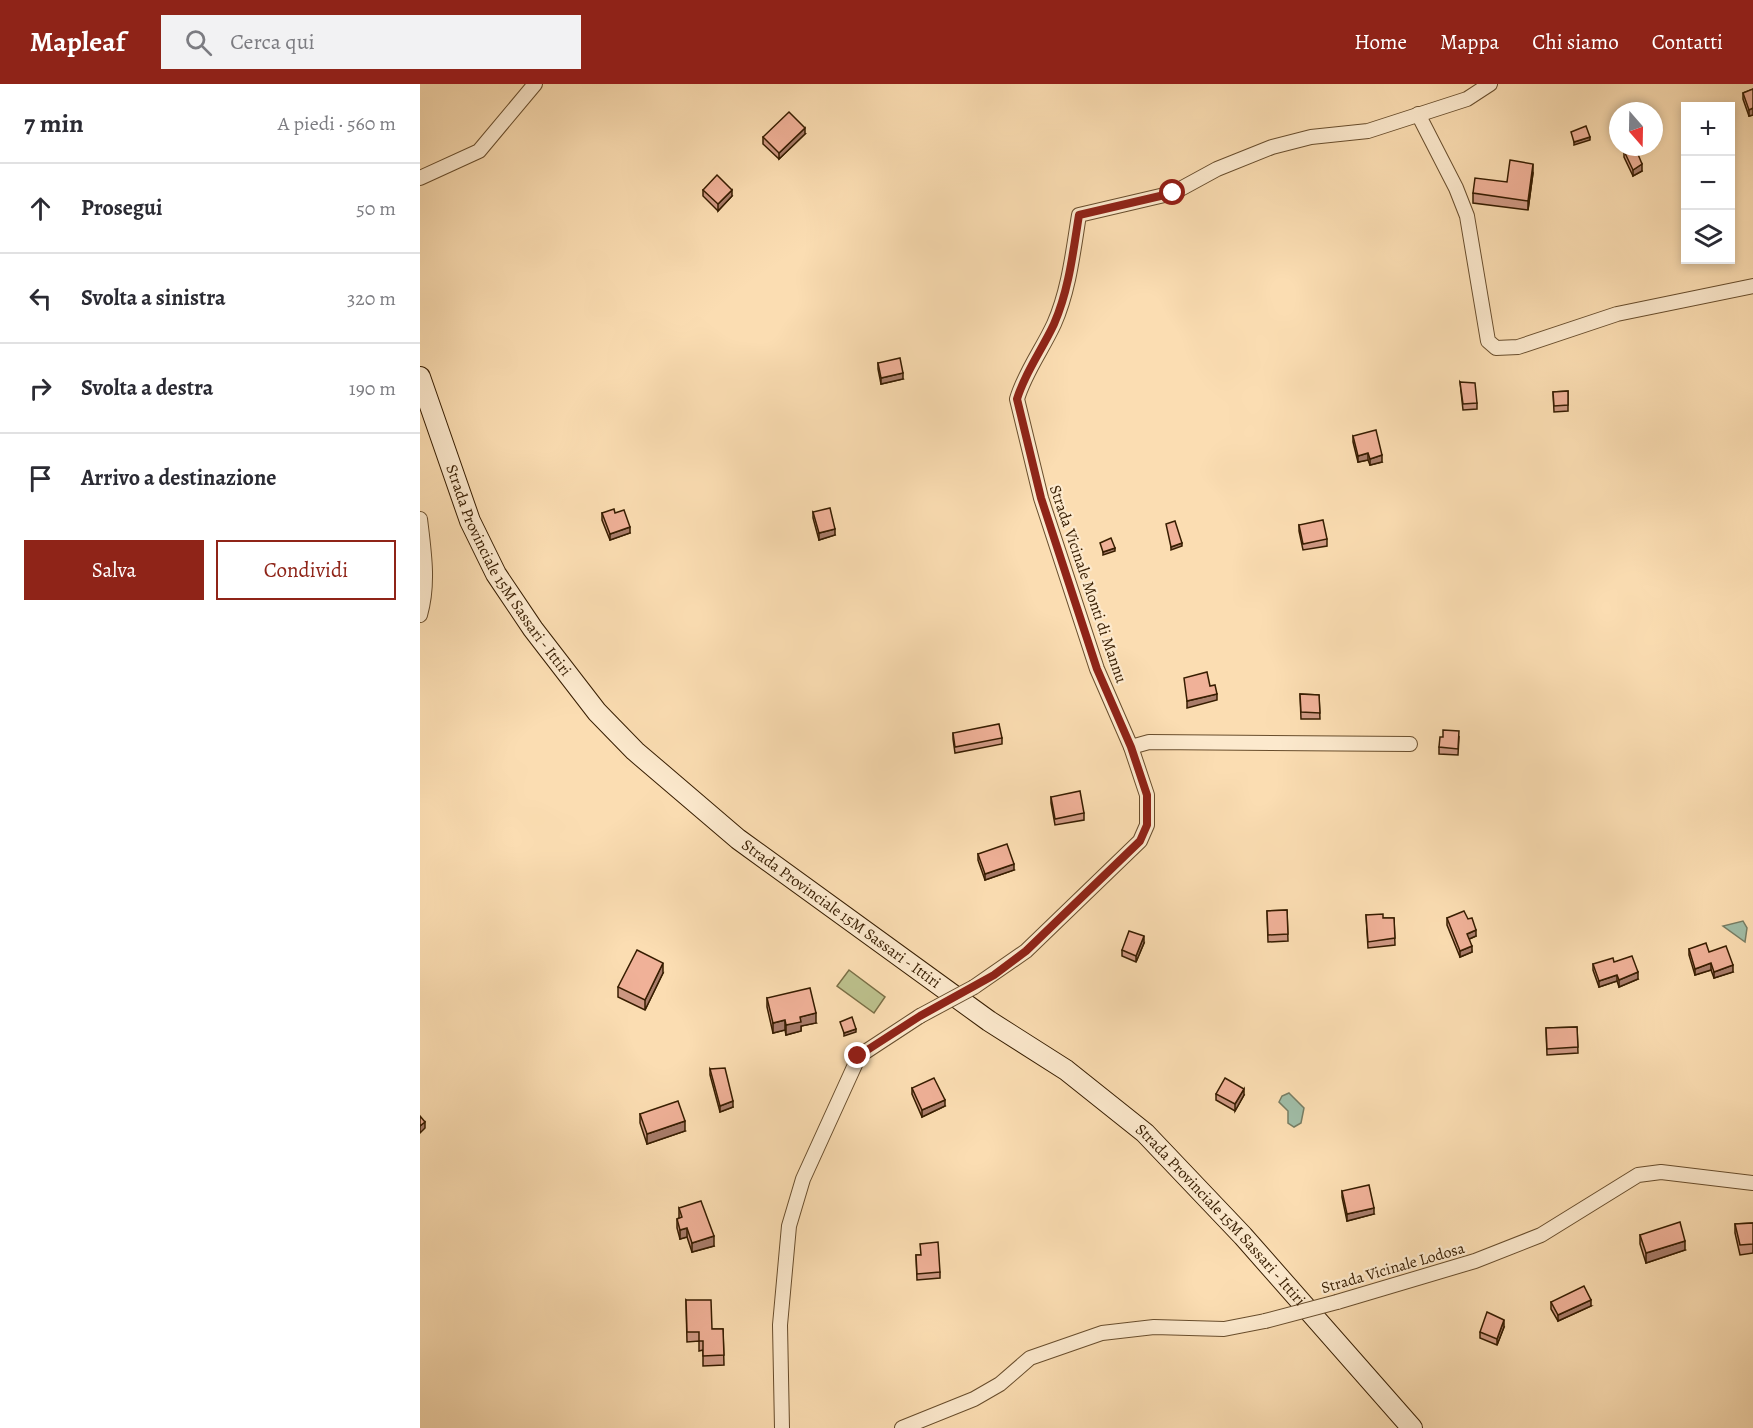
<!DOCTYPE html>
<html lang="it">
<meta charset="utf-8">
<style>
:root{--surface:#fff;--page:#f2f2f3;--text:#2b2b33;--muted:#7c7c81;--line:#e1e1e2;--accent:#8f2418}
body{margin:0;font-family:Alegreya,serif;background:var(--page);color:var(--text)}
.controls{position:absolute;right:18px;top:18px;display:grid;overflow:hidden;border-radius:0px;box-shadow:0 3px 9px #0003}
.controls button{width:54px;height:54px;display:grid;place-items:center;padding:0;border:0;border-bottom:2px solid var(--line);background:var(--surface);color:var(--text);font:30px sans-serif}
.compass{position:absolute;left:1189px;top:18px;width:54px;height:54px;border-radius:50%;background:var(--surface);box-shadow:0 3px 9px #0003;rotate:160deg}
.stop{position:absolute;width:18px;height:18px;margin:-14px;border:4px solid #8f2418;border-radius:50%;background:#fff}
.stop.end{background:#8f2418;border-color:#fff;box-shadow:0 2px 6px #0008}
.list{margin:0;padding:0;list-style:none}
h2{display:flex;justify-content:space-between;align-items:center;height:78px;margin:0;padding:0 24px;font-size:26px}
h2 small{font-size:20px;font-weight:400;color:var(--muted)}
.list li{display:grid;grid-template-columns:39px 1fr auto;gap:18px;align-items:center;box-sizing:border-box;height:90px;padding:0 24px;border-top:2px solid var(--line)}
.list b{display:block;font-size:22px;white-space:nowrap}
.list em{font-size:20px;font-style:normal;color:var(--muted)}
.actions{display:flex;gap:12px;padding:18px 24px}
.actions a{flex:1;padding:14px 0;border:2px solid var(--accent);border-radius:0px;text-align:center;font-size:21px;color:var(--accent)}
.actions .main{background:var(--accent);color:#fff}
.icon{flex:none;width:33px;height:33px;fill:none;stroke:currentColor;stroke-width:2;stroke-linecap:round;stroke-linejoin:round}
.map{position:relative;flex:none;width:1333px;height:1344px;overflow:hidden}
header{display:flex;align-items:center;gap:36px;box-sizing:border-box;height:84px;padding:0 30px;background:var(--accent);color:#fff}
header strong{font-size:28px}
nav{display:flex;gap:33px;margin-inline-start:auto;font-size:21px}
.search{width:420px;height:54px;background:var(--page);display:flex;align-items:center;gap:15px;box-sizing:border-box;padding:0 21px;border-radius:0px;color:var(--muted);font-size:22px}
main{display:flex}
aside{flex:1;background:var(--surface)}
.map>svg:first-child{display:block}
.green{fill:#bdc18d;stroke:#7a6f46;stroke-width:1.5}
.water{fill:#a0bda7;stroke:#767d64;stroke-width:1.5}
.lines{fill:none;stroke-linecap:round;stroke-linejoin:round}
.street-casing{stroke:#684d2c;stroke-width:16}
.secondary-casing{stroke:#371d00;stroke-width:22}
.street{stroke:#fce9cd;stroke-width:14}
.secondary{stroke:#fce9cd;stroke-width:20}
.street-bridge-casing{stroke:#684d2c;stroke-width:16;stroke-linecap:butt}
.street-bridge{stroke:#fce9cd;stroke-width:14}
.wall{fill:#ce9883;stroke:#371d00;stroke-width:1.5}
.shaded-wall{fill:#a87c6a;stroke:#371d00;stroke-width:1.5}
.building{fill:#f0b198;stroke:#371d00;stroke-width:1.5}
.route{stroke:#8f2418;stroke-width:8}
.labels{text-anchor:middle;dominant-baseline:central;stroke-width:4.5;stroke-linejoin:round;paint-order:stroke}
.street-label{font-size:16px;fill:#371d00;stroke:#fce9cd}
</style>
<header>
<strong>Mapleaf</strong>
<div class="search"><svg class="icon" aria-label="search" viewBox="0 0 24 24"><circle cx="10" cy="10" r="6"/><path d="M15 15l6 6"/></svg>Cerca qui</div>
<nav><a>Home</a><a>Mappa</a><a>Chi siamo</a><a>Contatti</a></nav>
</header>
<main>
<aside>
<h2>7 min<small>A piedi · 560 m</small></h2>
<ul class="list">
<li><svg class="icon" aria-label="ahead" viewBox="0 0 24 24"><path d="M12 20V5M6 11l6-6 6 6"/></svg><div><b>Prosegui</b></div><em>50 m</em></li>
<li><svg class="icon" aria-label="left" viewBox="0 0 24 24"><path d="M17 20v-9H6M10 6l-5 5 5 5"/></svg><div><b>Svolta a sinistra</b></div><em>320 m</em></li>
<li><svg class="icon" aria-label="right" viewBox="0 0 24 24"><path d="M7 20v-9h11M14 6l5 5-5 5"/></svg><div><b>Svolta a destra</b></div><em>190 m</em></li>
<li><svg class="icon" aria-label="arrive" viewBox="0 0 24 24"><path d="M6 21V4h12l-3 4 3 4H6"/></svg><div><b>Arrivo a destinazione</b></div></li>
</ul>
<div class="actions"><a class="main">Salva</a><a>Condividi</a></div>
</aside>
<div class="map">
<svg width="1333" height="1344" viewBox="0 0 1333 1344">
<rect width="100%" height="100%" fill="#fbddb2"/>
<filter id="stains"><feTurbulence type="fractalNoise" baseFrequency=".00333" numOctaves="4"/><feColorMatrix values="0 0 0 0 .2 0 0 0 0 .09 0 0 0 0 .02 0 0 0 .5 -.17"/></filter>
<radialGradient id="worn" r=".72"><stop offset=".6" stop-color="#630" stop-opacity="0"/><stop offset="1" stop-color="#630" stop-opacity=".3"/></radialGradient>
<!-- green -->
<path class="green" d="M429,886l36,27 -11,16 -37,-27z"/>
<!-- water -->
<g class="water">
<path d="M1323,837l4,7 -2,14 -22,-16z"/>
<path d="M869,1009l15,15 -3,15 -7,4 -6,-4v-12l-9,-9 3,-6z"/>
</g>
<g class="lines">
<defs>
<g id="street">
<path d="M998,30l38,74 11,28 21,125 8,7 22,-1 99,-33 136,-28"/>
<path d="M0,94l59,-27 56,-67"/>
<path d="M0,435c4,33 9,65 0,96"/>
<path d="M711,663l18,-5 261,2"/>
<path d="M554,903l52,-36 114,-110 7,-16v-30l-16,-48 -34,-78 -56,-171 -24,-99c8,-27 25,-49 37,-75 15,-34 19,-72 25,-109l94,-22 44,-24 55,-22 39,-10 57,-6 99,-32 23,-15"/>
<path d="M917,1218l138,-41 66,-26 97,-60 23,-3 92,11"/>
<path d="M362,1344l-2,-103 9,-99 14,-47 56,-123 61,-40"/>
<path d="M482,1344l72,-29 26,-15 30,-26 72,-25 52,-6 70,2 41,-8"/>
</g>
<g id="secondary">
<path id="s1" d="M0,293l50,144 26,53 37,55 64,83 38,39 103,88 251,182 77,49 79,63 98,103 169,192"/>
</g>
</defs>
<!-- street casing -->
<use href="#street" class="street-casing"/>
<!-- secondary casing -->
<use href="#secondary" class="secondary-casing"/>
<!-- street -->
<use href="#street" class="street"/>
<!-- secondary -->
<use href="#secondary" class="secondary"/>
<defs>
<g id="street-bridge">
<path d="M500,932l54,-29"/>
<path d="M845,1237l72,-19"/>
</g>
</defs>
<!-- street-bridge casing -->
<use href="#street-bridge" class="street-bridge-casing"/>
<!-- street-bridge -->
<use href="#street-bridge" class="street-bridge"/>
</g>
<!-- wall -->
<g class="wall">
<path d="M1333,5v26l-4,1 -6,-17v-6z"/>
<path d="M385,50l-26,25 -16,-15v-7z"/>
<path d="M1204,67l18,20 -9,5 -9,-19z"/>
<path d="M1113,89l-5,37 -55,-7v-10z"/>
<path d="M283,106l29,6 -14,15 -15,-15z"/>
<path d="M458,279l25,16 -22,5 -3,-15z"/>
<path d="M1040,298l17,21v6l-14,1z"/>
<path d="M1148,307v20l-14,1 -1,-20z"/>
<path d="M933,352l29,26 -12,3 -2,-5 -10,2 -5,-20z"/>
<path d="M393,428l22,23 -16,5 -6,-22z"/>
<path d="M182,429h13l15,20 -20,7 -8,-20z"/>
<path d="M879,441l28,14v7l-24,4 -4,-19z"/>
<path d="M880,610l19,1 1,24h-19z"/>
<path d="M533,649l49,5v6l-47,9 -2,-14z"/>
<path d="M1039,653l-1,18 -19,-1v-7z"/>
<path d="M631,713l33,16v7l-29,5 -4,-22z"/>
<path d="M558,770l36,16 -29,10 -7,-20z"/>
<path d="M867,826l1,31 -20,1 -1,-31z"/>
<path d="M946,831l17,3h11l1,27 -27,3z"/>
<path d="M1027,834l21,1 8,17 -7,3 3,13 -12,5 -13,-32z"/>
<path d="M724,859l-8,19 -14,-6v-6z"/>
<path d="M1269,865l20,3 24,20 -19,6 -3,-8 -16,5 -6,-20z"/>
<path d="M1194,878l24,17 -19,8 -2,-6 -18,6 -6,-17v-6z"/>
<path d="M243,889l-18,37 -27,-13v-10z"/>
<path d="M347,914l49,25 -15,3v5l-15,4 -1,-5 -12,3 -6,-26z"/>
<path d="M1157,943l1,26 -31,2 -1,-27z"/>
<path d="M290,985l23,38 -13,5 -10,-37z"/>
<path d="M492,1004l33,18 -23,11 -10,-23z"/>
<path d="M796,1010l28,1 -9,16 -19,-11z"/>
<path d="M220,1030l45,17 -38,13 -7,-21z"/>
<path d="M922,1107l32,23 -27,7 -5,-24z"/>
<path d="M259,1124l35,38 -22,6 -5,-15 -7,2 -3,-11v-9l2,-1z"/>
<path d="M1333,1139v30l-13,2 -5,-22v-9z"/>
<path d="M1220,1151l45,15 -39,13 -6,-19z"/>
<path d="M496,1171h5l19,17v6l-23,2z"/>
<path d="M266,1216l26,29h11l1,36 -21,1v-16l-4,1v-10l-12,1z"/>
<path d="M1131,1218l40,4 -33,15 -7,-12z"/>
<path d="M1084,1243l-7,18 -17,-7v-6z"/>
</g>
<!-- shaded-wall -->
<g class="shaded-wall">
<path d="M1333,24v7l-4,1v-6z"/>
<path d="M385,44v6l-26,25v-6z"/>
<path d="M1170,53v3l-16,5v-3z"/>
<path d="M1113,80v9l-5,37v-9z"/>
<path d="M1222,80v7l-9,5v-6z"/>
<path d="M312,106v6l-14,15v-7z"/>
<path d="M483,289v6l-22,5v-6z"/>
<path d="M948,369v7l-10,2v-6z"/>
<path d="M962,371v7l-12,3v-6z"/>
<path d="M210,443v6l-20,7v-6z"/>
<path d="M415,445v6l-16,5v-7z"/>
<path d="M762,459v3l-11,4v-3z"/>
<path d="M695,464v3l-12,4v-3z"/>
<path d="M797,610v6l-30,8v-7z"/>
<path d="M594,780v6l-29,10v-6z"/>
<path d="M1056,846v6l-9,4v-6z"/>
<path d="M724,852v7l-8,19v-6z"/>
<path d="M1052,862v6l-12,5v-6z"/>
<path d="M243,879v10l-18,37v-10z"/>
<path d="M1291,879v7l-16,5v-6z"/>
<path d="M1313,881v7l-19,6v-6z"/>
<path d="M1218,888v7l-19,8v-7z"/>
<path d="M1197,891v6l-18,6v-6z"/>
<path d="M396,929v10l-15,3v5l-15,4v-10l14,-8z"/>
<path d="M365,936v10l-12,3v-10z"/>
<path d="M436,945v3l-12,4v-3z"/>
<path d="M824,1005v6l-9,16v-7z"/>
<path d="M525,1016v6l-23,11v-7z"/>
<path d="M313,1017v6l-13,5v-6z"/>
<path d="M265,1037v10l-38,13v-10z"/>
<path d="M5,1038v6l-5,5v-7z"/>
<path d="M954,1124v6l-27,7v-7z"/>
<path d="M267,1144v9l-7,2v-9z"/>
<path d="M294,1152v10l-22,6v-9z"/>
<path d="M1265,1157v9l-39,13v-10z"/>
<path d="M1171,1216v6l-33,15v-6z"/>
<path d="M1084,1236v7l-7,18v-6z"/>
</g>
<!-- building -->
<g class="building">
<path d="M1333,5v19l-4,2 -6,-17z"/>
<path d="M369,28l16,16 -26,25 -16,-16z"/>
<path d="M1166,42l4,11 -16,5 -3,-10z"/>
<path d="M1215,63l7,17 -9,6 -9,-19z"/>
<path d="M1090,76l23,4 -5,37 -55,-8 2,-15 32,4z"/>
<path d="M297,91l15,15 -14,14 -15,-14z"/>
<path d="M480,274l3,15 -22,5 -3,-15z"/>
<path d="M1040,298l15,1 2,20 -14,1z"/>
<path d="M1148,307v14l-14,1 -1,-14z"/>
<path d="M956,346l6,25 -12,4 -2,-6 -10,3 -5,-20z"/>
<path d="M410,424l5,21 -16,4 -6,-21z"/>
<path d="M194,425l1,4 9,-3 6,17 -20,7 -8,-21z"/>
<path d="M903,436l4,19 -24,5 -4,-19z"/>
<path d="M755,437l7,22 -11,4 -5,-23z"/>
<path d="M691,454l4,10 -12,4 -3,-9z"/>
<path d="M787,588l3,14 5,-1 2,9 -30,7 -3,-23z"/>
<path d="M880,610l19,1 1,18 -19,-1z"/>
<path d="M579,640l3,14 -47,9 -2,-14z"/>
<path d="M1023,646l16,1 -1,18 -19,-2 1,-10h3z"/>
<path d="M660,707l4,22 -29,6 -4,-22z"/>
<path d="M587,760l7,20 -29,10 -7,-20z"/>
<path d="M867,826l1,24 -20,1 -1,-24z"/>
<path d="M1044,827l4,8 4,-1 4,12 -9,4 5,12 -12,5 -13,-33z"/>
<path d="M963,830v4h11l1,20 -27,4 -2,-27z"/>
<path d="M709,847l15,5 -8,20 -14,-6z"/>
<path d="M1286,859l3,9 17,-6 7,19 -19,7 -3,-9 -16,6 -6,-20z"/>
<path d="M217,866l26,13 -18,37 -27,-13z"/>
<path d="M1212,872l6,16 -19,8 -2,-5 -18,6 -6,-17 20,-6 1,4z"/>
<path d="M390,904l6,25 -16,4 1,5 -15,3 -1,-5 -12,3 -6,-25z"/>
<path d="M432,933l4,12 -12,4 -4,-11z"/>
<path d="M1157,943l1,20 -31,2 -1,-21z"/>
<path d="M305,984l8,33 -13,5 -10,-37z"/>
<path d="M514,994l11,22 -23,10 -10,-22z"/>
<path d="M805,994l19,11 -9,15 -19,-10z"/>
<path d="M258,1017l7,20 -38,13 -7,-20z"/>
<path d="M0,1032l5,6 -5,4z"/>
<path d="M949,1101l5,23 -27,6 -5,-23z"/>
<path d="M281,1117l13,35 -22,7 -5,-15 -7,2 -3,-11 5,-2 -3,-9z"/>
<path d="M1260,1138l5,19 -39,12 -6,-18z"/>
<path d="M1333,1139v21l-13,1 -5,-21z"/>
<path d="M518,1158l2,30 -23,2 -1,-19h5l-1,-11z"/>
<path d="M1164,1202l7,14 -33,15 -7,-13z"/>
<path d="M266,1216h25l1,29h11l1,26 -21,1v-15h-4v-9h-12z"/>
<path d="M1067,1228l17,8 -7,19 -17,-7z"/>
</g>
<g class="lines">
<!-- route -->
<path class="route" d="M438,972l62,-40 74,-41 32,-24 114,-110 7,-16v-30l-16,-48 -34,-78 -56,-171 -24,-99c8,-27 25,-49 37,-75 15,-34 19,-72 25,-109l94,-22"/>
</g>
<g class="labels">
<!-- street labels -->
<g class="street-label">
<text stroke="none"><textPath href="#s1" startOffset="214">Strada Provinciale 15M Sassari - Ittiri</textPath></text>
<text transform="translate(668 500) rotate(71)">Strada Vicinale Monti di Mannu</text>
<text stroke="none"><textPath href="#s1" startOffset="700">Strada Provinciale 15M Sassari - Ittiri</textPath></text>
<text stroke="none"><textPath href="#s1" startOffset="1186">Strada Provinciale 15M Sassari - Ittiri</textPath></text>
<text transform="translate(973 1184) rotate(-16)">Strada Vicinale Lodosa</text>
</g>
</g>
<rect width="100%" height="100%" filter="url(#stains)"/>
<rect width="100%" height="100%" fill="url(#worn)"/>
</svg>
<div class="controls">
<button>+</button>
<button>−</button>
<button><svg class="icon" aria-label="layers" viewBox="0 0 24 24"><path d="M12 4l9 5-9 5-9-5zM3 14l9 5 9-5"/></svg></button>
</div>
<svg class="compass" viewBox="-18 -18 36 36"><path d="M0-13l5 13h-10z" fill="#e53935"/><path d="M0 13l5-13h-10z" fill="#7c7c81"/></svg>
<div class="stop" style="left:753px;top:109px"></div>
<div class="stop end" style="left:438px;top:972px"></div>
</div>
</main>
